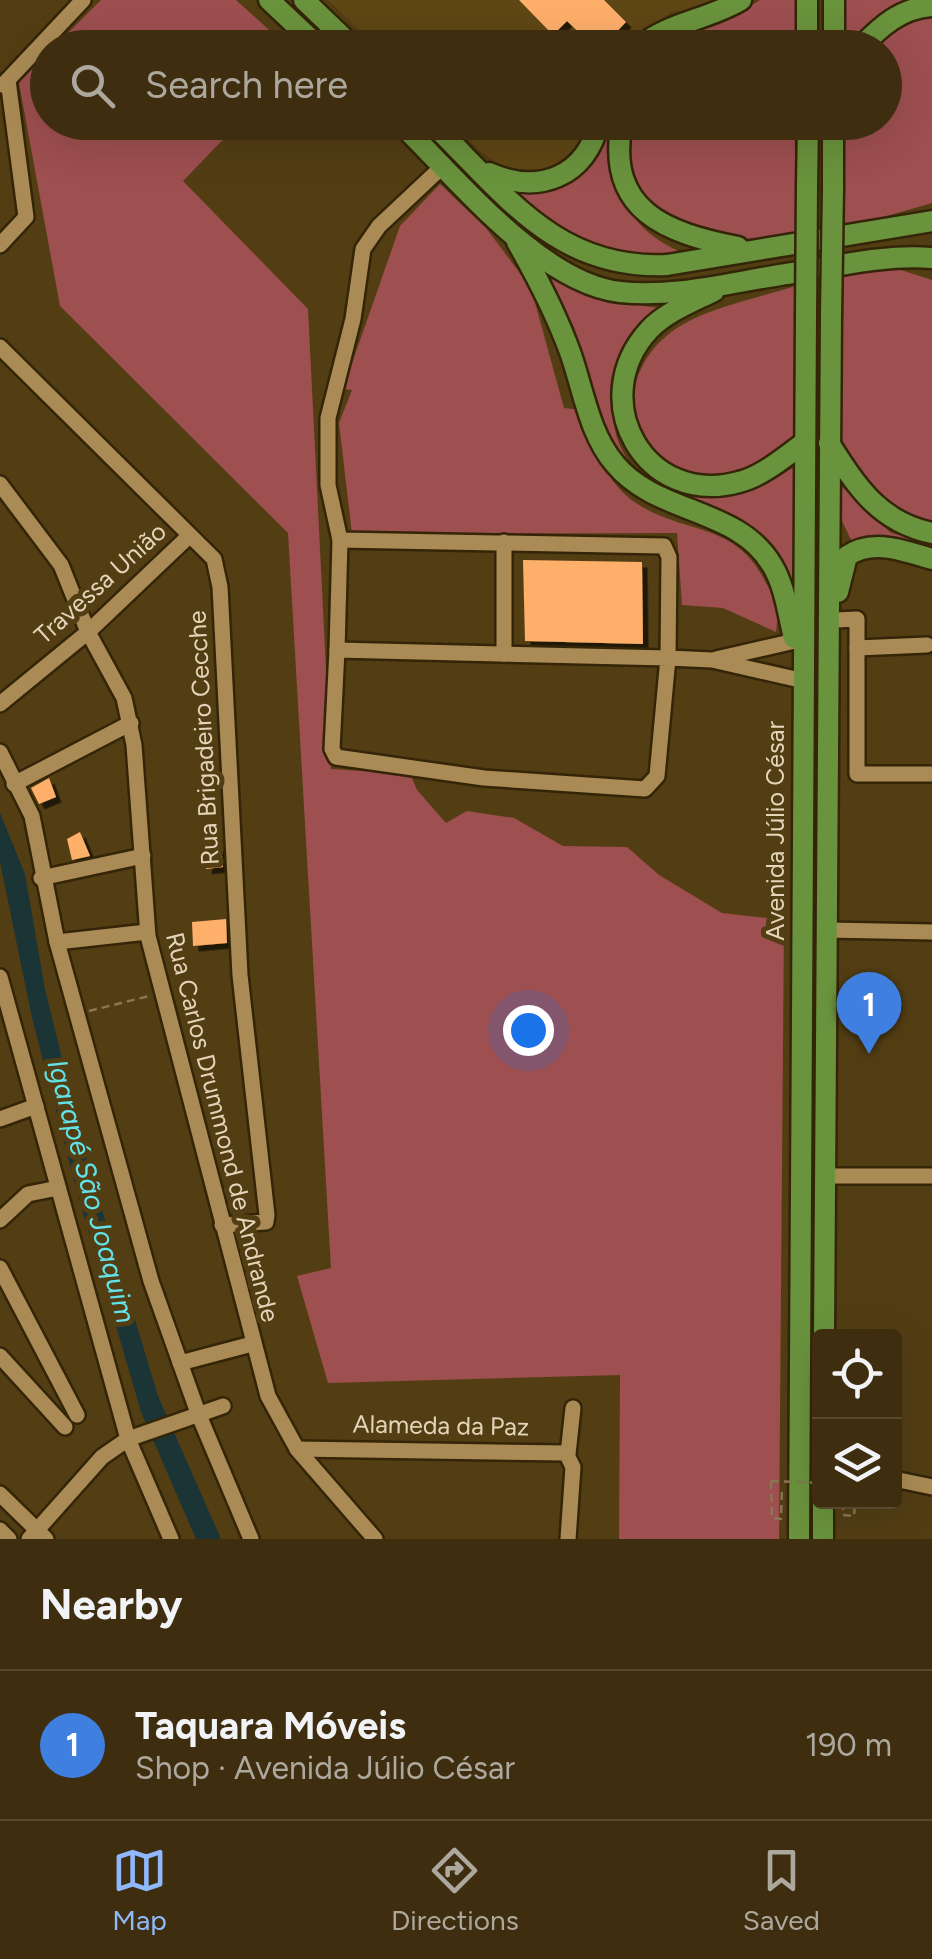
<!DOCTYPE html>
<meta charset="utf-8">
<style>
:root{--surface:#3e2e0f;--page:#453618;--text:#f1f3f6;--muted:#ada89e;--line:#574a2f;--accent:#8fb8fd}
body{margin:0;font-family:Figtree,sans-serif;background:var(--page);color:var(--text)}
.controls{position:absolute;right:30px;bottom:30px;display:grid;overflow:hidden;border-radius:10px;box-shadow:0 10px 40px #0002}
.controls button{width:90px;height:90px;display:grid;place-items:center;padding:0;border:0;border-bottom:2px solid var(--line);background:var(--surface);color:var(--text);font:50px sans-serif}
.you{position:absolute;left:528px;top:1030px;width:35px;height:35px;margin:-25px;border:8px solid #fff;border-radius:50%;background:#1a73e8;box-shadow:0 0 0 15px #1a73e833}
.badge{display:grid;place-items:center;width:65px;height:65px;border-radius:50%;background:var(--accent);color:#fff;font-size:32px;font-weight:700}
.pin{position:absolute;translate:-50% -82px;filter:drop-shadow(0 2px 5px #0008)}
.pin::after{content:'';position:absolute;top:52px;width:35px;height:30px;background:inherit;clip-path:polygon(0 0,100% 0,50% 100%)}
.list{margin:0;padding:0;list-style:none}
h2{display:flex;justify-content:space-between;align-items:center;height:130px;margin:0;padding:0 40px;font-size:42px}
h2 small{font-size:32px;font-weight:400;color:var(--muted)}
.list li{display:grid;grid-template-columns:65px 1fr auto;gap:30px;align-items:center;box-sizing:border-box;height:150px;padding:0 40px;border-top:2px solid var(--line)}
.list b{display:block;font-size:38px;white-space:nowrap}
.list p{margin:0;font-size:32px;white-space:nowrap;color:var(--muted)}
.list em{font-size:32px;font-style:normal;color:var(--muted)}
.icon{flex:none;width:55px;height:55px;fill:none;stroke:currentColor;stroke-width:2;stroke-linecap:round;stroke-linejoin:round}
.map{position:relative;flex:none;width:932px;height:1539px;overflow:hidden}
.search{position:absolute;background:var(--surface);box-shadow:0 10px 40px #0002;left:30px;right:30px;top:30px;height:110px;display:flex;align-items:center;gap:25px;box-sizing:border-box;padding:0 35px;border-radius:55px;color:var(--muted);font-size:38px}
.sheet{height:280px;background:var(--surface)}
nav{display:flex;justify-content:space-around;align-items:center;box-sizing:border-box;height:140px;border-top:2px solid var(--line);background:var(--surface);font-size:28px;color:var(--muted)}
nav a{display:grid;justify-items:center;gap:5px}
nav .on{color:var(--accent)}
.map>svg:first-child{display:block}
.built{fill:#5f4615}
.green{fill:#9e4f50}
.water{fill:#1b3436}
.building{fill:#feaf6a;filter:url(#shadow)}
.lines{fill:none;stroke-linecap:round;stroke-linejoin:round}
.minor-casing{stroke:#342508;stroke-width:20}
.major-casing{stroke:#342508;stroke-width:25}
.path{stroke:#897652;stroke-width:2.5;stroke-dasharray:8 5;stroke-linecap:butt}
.minor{stroke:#aa8b55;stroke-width:15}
.major{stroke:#6a933d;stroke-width:20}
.major-bridge-casing{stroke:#342508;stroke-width:25;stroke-linecap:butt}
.path-bridge{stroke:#897652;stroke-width:2.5;stroke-dasharray:8 5;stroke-linecap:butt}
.major-bridge{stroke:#6a933d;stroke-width:20}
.labels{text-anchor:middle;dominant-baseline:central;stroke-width:10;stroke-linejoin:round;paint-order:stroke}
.street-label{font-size:25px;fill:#e4d4b9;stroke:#533e14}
.water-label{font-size:28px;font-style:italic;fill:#62e3ea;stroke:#533e14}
</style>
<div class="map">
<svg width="932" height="1539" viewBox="0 0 932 1539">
<defs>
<filter id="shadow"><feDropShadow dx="5.5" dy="5.5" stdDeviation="0" flood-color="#0009"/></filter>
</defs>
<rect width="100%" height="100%" fill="#533e14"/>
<!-- built -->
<g class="built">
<path d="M328,0h394l-11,8 -40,4 -45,36 -250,-1z"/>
<path d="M452,123h139l-10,29 -26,20 -43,1 -32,-22z"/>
</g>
<!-- green -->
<g class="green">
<path d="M101,0h135l52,47h-234z"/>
<path d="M760,0h41v47h-44l-10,-7 -27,-7 -49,14 -17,1 68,-25z"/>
<path d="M846,0h64l-27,15 -37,33z"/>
<path d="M910,17h22v186l-90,26 2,-106 40,-1v-74l-11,-1z"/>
<path d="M47,54l1,68 191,1 -56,58 125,128 23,460 79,5 7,16 29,33 21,-12 47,7 49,28 64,1 32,28 63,38 62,7 -5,619h-160l1,-164 -292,8 -31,-107 34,-8 -43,-735 -228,-227 -41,-223z"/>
<path d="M608,123h6c-3,67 11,108 78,134 -90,0 -109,-7 -177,-67 59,3 76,-11 93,-67z"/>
<path d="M633,123h161l4,111 -65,6 -73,-25 -21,-26 -11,-37z"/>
<path d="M440,184l46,44 45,60 33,120 18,2c10,32 24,74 54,93 48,32 99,18 129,78 11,19 14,29 11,51l-53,-24 -41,-3 -5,-72 -325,1 -13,-111 13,-33 -9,-1 57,-163z"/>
<path d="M901,270l31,10v240c-38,-1 -82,-35 -89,-75 -8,-46 -1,-124 -1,-173z"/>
<path d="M555,276c36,22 70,28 112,33 -125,108 -13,253 127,158l2,133 -12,-33 -151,-93 -24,-37 -35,-109 -26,-44z"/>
<path d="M798,285l-3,157 -37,27 -63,11 -34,-15 -32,-50c11,-101 87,-103 169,-130z"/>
<path d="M841,486l50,47 41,10v8l-79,-7 -11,-23z"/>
</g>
<!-- water -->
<path class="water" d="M0,813l25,61 20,115 42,171 71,236 63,143h-25l-55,-127 -64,-220 -45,-174 -32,-156z"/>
<!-- building -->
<g class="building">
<path d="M519,0h85l22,22 -25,26h-6l-28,-27 -14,14z"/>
<path d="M523,560l119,2 1,82 -118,-3z"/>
<path d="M49,778l7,19 -17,7 -8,-16z"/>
<path d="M80,832l10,24 -18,4 -5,-21z"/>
<path d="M209,845h12l2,22 -17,2z"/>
<path d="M226,919l1,24 -34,3 -1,-24z"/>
</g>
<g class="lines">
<defs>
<g id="minor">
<path d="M3,85l80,-85"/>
<path d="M444,165l-65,61 -16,23 -10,70 -25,99v67l12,55 324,6 5,11 -1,101 -11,118 -12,13 -161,-11 -148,-21 -4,-8 5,-99 331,8 44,2 88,20"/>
<path d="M0,245l26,-28 -18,-137"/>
<path d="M0,347l214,212 6,28 20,388 27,240 -1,7 -44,3"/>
<path d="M0,484l61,81 27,67 36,66 10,47 14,191 120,460 29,53 78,90"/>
<path d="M836,620l21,-1v29l70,-3"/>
<path d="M857,648v126h75"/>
<path d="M337,650l3,-110"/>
<path d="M504,654v-112"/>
<path d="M716,659l79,-18"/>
<path d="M0,704l88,-72 100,-95"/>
<path d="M0,752l32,64 25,126 94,339 47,132 53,126"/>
<path d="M14,784l117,-61"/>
<path d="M41,878l102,-22"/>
<path d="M827,930l105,2"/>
<path d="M57,942l90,-10"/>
<path d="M0,977l128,462 43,100"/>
<path d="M0,1119l36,-13"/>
<path d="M826,1176h106"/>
<path d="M0,1220l28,-26 30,-6"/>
<path d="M0,1268l77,147"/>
<path d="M0,1356l65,71"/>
<path d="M180,1363l72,-19"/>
<path d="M297,1449l269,4 7,14 -5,72"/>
<path d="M568,1454l5,-46"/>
<path d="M894,1479l38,8"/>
<path d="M0,1494l46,45"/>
<path d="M0,1530l9,9"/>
<path d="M29,1539l73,-82 26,-18 95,-33"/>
</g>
<g id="major">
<path d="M269,0l51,48"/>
<path d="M304,0l50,48"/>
<path d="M807,0v48"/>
<path d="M638,48c30,-26 70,-28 103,-48"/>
<path d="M692,48h38"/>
<path d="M834,48v-48"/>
<path d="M860,48c21,-22 41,-40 72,-42"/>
<path d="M399,122c57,55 141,161 221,170 53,6 109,-9 160,-17 51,-7 100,-21 152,-17"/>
<path d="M431,122c74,72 125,148 236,143l265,-44"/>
<path d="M622,122c-17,89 44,111 116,125"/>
<path d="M489,173c50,22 97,4 110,-51"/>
<path d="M807,187l1,-65"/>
<path d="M833,189v-67"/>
<path d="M517,242c20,35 39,72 53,110 13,36 19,82 45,112 42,51 123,43 157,101 13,21 16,49 22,73"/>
<path d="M714,291c-22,11 -48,21 -65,39 -64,70 -4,178 90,152 24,-6 45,-25 65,-39"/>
<path d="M829,443c28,44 50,79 103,90"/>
<path d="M838,592l9,-36c26,-18 57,-5 85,3"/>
<path d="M824,1336l7,-1022"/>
<path d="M823,1502v37"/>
<path d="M799,1539l7,-1223"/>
</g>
</defs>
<!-- minor casing -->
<use href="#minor" class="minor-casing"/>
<!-- major casing -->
<use href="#major" class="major-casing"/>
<!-- path -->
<g class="path">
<path d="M89,1011l60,-15"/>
<path d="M771,1481l1,37 9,1 1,-31"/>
<path d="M843,1502v13l11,1 1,-14"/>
</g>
<!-- minor -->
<use href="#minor" class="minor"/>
<!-- major -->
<use href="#major" class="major"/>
<defs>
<g id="major-bridge">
<path d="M831,314l2,-125"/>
<path d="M806,316l1,-129"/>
</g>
</defs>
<!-- major-bridge casing -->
<use href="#major-bridge" class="major-bridge-casing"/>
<!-- path-bridge -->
<path class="path-bridge" d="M771,1481l49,2"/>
<!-- major-bridge -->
<use href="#major-bridge" class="major-bridge"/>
</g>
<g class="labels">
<!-- street labels -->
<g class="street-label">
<text transform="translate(100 583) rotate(-42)">Travessa União</text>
<text transform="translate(203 738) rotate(-93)">Rua Brigadeiro Cecche</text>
<text transform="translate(775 831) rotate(-90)">Avenida Júlio César</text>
<text transform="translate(223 1127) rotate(76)">Rua Carlos Drummond de Andrande</text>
<text transform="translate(441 1425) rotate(1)">Alameda da Paz</text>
</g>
<!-- water labels -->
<g class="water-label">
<text transform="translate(92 1191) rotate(75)">Igarapé São Joaquim</text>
</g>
</g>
</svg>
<div class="controls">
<button><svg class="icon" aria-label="locate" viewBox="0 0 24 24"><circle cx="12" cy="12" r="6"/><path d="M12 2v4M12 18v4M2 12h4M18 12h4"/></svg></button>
<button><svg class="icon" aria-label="layers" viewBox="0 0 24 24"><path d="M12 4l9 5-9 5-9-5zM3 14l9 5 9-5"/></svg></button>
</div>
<div class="you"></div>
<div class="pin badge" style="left:869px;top:1054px;background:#3f7fe0">1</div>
<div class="search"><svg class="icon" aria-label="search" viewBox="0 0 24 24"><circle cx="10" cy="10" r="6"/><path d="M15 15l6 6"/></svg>Search here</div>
</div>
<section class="sheet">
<h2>Nearby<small></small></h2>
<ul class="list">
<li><span class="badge" style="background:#3f7fe0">1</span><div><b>Taquara Móveis</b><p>Shop · Avenida Júlio César</p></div><em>190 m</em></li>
</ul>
</section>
<nav>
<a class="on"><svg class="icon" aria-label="map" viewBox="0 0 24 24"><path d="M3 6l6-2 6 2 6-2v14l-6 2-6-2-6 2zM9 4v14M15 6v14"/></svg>Map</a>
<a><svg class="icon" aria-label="directions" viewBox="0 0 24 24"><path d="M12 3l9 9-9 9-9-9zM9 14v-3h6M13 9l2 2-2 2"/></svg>Directions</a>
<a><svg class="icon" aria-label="saved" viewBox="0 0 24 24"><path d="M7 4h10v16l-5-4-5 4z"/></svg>Saved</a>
</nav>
